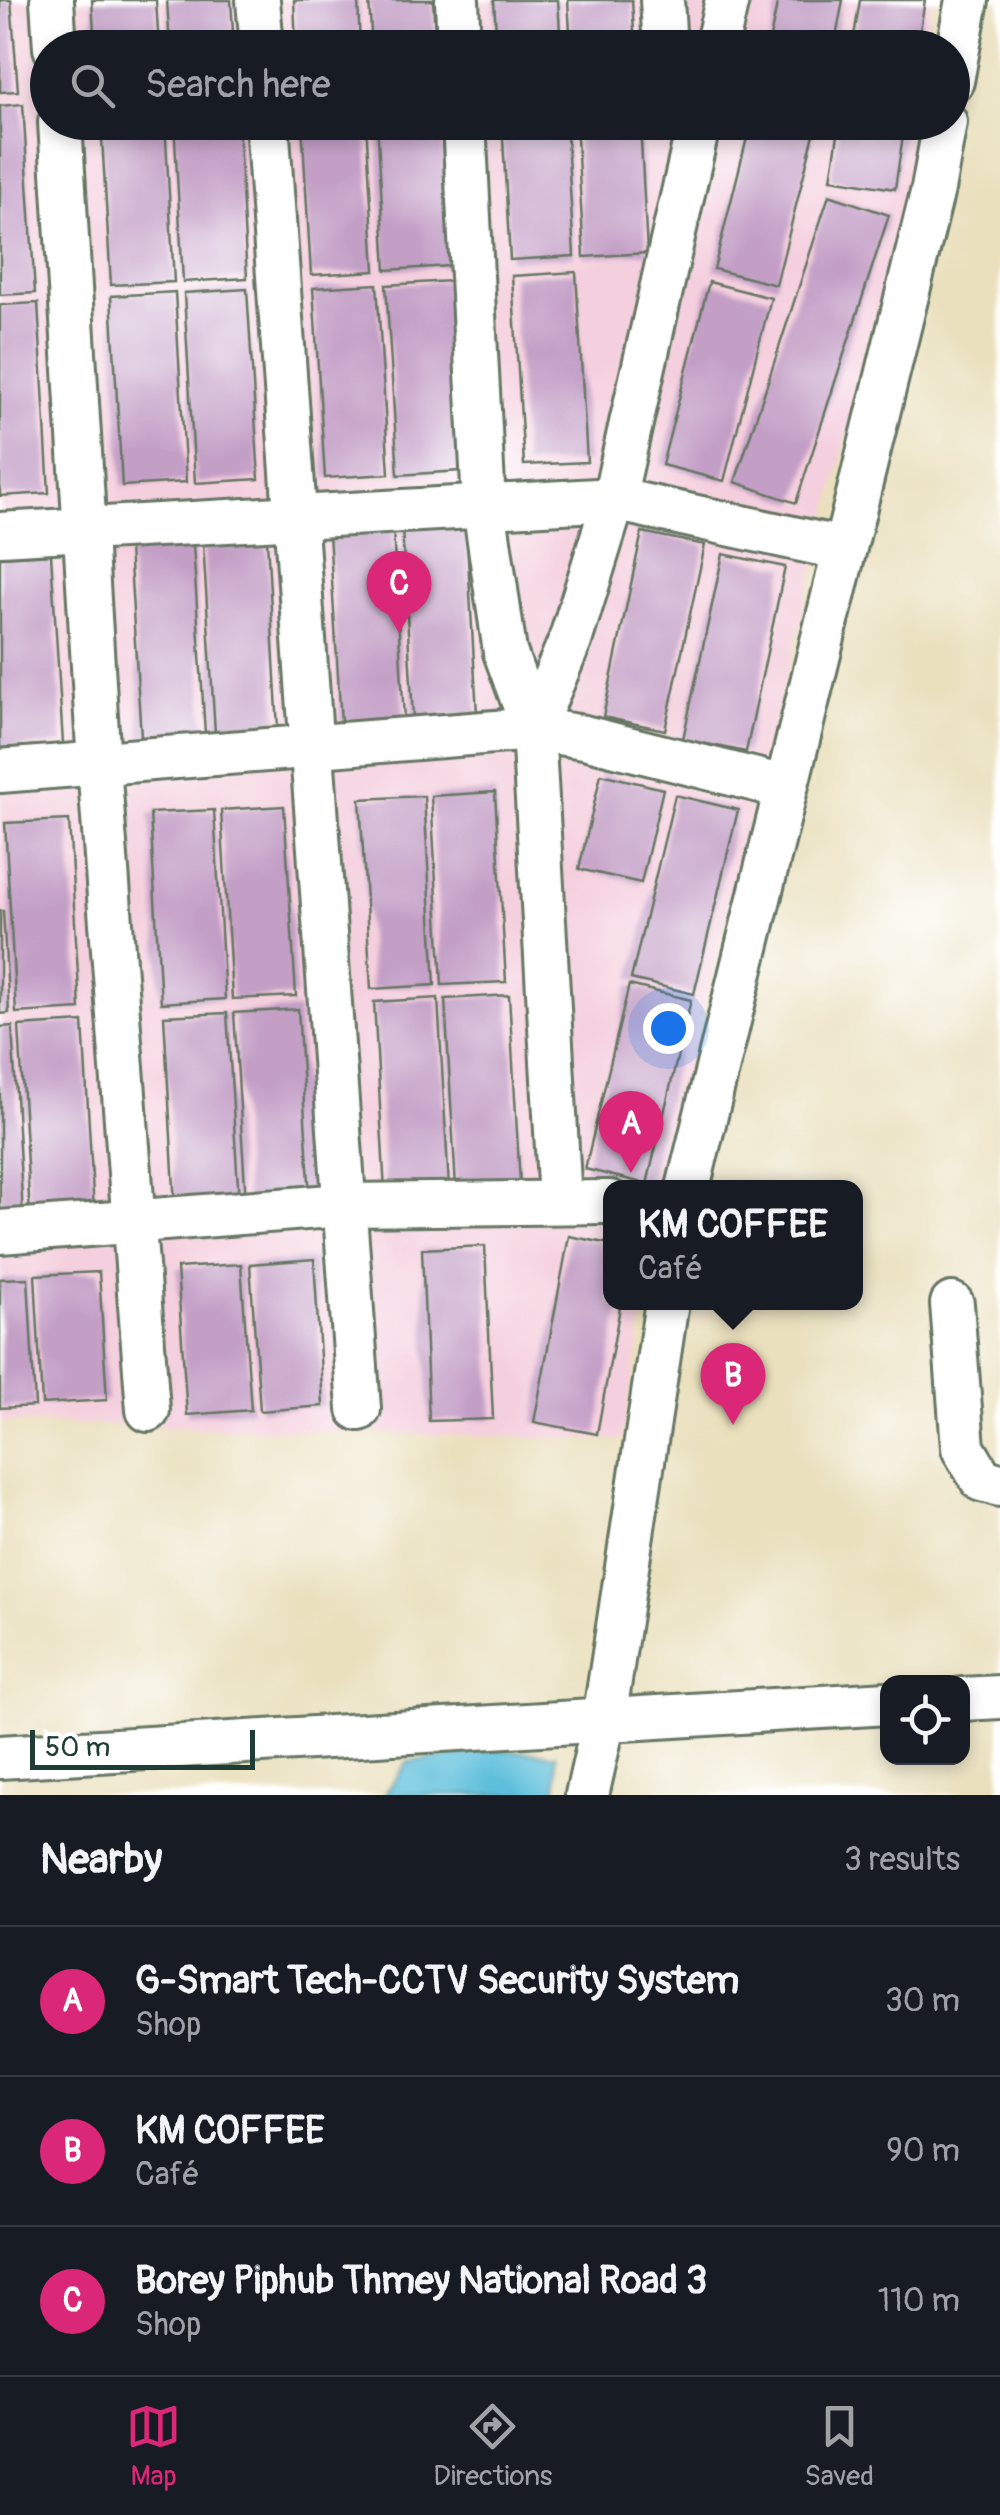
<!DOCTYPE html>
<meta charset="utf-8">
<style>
:root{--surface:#171b24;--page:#242831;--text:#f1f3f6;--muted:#9ea1a6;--line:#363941;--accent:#db2777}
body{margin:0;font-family:Pangolin,sans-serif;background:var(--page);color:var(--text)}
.controls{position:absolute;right:30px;bottom:30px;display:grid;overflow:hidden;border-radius:20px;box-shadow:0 5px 15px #0003}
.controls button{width:90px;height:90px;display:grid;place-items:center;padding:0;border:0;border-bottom:2px solid var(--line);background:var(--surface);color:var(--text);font:50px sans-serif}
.scale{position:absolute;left:30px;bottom:25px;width:225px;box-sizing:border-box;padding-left:10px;border:5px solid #1f3d34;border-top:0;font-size:28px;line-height:35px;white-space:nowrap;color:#1f3d34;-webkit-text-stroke:8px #fff;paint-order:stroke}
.you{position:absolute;left:668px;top:1028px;width:35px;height:35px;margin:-25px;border:8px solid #fff;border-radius:50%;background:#1a73e8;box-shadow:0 0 0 15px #1a73e833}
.badge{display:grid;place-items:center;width:65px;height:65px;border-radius:50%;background:var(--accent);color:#fff;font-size:32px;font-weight:700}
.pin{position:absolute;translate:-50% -82px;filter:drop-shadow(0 2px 5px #0008)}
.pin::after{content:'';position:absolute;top:52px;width:35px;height:30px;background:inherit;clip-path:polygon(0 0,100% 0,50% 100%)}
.popup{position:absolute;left:603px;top:1180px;width:260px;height:130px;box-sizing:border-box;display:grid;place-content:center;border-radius:20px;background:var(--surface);filter:drop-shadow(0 2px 8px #0005);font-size:32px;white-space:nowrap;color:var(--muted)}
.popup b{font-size:38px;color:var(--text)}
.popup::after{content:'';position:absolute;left:50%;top:100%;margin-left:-20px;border:20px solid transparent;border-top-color:var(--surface)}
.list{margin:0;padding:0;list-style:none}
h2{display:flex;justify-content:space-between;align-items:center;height:130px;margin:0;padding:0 40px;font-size:42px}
h2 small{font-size:32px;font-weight:400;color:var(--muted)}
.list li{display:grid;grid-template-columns:65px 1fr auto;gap:30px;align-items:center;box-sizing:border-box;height:150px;padding:0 40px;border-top:2px solid var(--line)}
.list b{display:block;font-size:38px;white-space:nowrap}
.list p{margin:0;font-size:32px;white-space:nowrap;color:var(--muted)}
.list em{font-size:32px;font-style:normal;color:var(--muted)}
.icon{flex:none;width:55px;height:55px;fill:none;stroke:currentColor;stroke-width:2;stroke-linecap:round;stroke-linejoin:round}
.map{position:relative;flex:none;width:1000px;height:1795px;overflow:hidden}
.search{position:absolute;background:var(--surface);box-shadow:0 5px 15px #0003;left:30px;right:30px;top:30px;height:110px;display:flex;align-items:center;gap:25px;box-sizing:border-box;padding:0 35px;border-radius:55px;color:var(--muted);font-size:38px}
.sheet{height:580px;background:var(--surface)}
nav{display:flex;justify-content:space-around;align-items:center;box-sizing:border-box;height:140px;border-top:2px solid var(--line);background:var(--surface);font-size:28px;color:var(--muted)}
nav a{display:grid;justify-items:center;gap:5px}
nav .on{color:var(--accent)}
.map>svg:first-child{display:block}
.built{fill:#f4cfdd}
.water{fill:#5dbfdb;stroke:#3e7e88;stroke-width:2.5}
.building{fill:#c39fc6}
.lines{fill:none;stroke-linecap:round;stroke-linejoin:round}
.minor-casing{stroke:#667664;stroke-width:48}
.minor{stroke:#fff;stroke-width:42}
</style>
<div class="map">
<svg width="1000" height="1795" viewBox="0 0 1000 1795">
<rect width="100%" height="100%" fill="#fff"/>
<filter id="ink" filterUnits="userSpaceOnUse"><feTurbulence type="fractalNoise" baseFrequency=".01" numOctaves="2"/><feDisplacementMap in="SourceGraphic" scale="20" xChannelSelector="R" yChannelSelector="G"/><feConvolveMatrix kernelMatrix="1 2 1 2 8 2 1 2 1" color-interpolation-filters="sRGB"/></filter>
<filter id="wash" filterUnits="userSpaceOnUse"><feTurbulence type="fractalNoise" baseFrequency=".0048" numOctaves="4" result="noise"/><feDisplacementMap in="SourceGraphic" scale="40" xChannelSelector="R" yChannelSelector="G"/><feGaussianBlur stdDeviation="2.25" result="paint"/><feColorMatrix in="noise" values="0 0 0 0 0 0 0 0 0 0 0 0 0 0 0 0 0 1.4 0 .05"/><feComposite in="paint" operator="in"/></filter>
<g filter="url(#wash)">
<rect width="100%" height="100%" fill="#eae0bd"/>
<!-- built -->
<path class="built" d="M0,0h931l-5,47 -878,1v74l869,1 -8,68 -222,885 -20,111 -57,1v114l36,1 -24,137 -622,-18z"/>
<!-- water -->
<path class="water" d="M497,1749l59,6 1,40h-173l24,-33z"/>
<g id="blocks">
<!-- building -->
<g class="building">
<path d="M0,0h11l7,91 -18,1z"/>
<path d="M92,0h64l3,48h-64z"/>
<path d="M167,0h64l3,48h-64z"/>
<path d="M294,0h64l2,48h-64z"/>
<path d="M369,0h64l3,48h-64z"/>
<path d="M494,0h64l3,48h-64z"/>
<path d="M568,0h64l3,48h-64z"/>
<path d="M778,0h65l-9,48h-66z"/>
<path d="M860,0h65l-8,48h-65z"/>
<path d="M23,104l12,189 -35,2v-189z"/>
<path d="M101,122h64l9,160 -63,3z"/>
<path d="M174,122h64l9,156 -64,4z"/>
<path d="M302,122h64l9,149 -64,4z"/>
<path d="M377,122h64l9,144 -64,4z"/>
<path d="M502,122h64l8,134 -64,4z"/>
<path d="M576,122h64l7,131 -63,4z"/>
<path d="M751,122h66l-41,163 -62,-16z"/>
<path d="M840,122h65l-10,67 -64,-10z"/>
<path d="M829,195l60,20 -93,288 -61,-21z"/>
<path d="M576,272l11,190 -63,3 -12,-189z"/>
<path d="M450,281l11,190 -63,4 -12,-190z"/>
<path d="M709,282l62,16 -47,183 -62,-16z"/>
<path d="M377,284l12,190 -64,4 -12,-190z"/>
<path d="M247,289l12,190 -64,4 -11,-190z"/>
<path d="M175,292l11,190 -64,4 -11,-190z"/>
<path d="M38,303l11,190 -49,3v-191z"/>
<path d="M466,524l11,190 -64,4 -11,-190z"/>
<path d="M393,529l11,190 -63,4 -12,-190z"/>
<path d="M642,532l63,13 -40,185 -62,-13z"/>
<path d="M267,540l11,189 -63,4 -12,-190z"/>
<path d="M193,544l12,190 -64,3 -12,-189z"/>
<path d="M51,554l12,190 -63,4v-191z"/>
<path d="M723,554l62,13 -39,185 -63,-13z"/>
<path d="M601,774l62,15 -22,94 -62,-14z"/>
<path d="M495,792l11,190 -64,3 -11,-189z"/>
<path d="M675,795l63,15 -44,184 -63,-15z"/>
<path d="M424,796l11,189 -64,4 -11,-190z"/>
<path d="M284,806l12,190 -64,3 -11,-189z"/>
<path d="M214,810l11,189 -64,4 -11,-190z"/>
<path d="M69,820l11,189 -64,4 -11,-190z"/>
<path d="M0,911h3l6,102 -9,1z"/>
<path d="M629,985l62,15 -44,184 -62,-15z"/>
<path d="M509,995l11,189 -64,4 -11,-189z"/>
<path d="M438,998l11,190 -64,4 -11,-190z"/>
<path d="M298,1009l12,189 -64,4 -12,-189z"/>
<path d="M227,1013l12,189 -64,4 -11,-190z"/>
<path d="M83,1022l11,190 -64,4 -11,-190z"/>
<path d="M12,1026l11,190 -23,1v-190z"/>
<path d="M569,1236l41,8v58h11l-24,132 -63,-12z"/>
<path d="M485,1246l8,173 -64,2 -7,-172z"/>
<path d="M314,1259l9,147 -63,5 -10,-147z"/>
<path d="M241,1264l10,146 -64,5 -10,-147z"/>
<path d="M99,1272l8,128 -65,4 -7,-129z"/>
<path d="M28,1278l7,128 -35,2v-129z"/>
</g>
</g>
</g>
<g filter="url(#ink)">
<use href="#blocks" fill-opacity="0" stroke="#667664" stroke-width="2.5"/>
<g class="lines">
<defs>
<g id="minor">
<path d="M52,0l3,48"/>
<path d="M258,0l4,48"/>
<path d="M457,0l2,48"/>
<path d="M662,0l3,48"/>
<path d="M716,48l11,-48"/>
<path d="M952,81l15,-81"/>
<path d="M60,122l39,643 49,645"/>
<path d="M267,122l92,1287"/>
<path d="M464,122l20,384 21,146 28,77"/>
<path d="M0,534l614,-35 229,50"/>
<path d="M0,771l533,-42 51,8 200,50"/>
<path d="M688,1188l245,-999 12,-67"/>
<path d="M560,1201l-27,-472 37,-88 44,-142 85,-377"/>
<path d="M0,1232l344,-27 266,-3"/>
<path d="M952,1304l11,144 19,32 18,5"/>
<path d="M962,1699l38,-2"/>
<path d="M0,1757l888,-54"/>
<path d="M587,1795l17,-75 63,-418"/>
</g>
</defs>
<!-- minor casing -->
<use href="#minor" class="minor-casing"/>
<!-- minor -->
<use href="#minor" class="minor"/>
</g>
</g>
</svg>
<div class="controls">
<button><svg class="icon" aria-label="locate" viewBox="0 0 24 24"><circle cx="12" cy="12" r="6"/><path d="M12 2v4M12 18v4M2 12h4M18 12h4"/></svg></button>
</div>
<div class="scale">50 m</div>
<div class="you"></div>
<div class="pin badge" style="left:631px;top:1173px">A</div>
<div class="pin badge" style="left:733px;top:1425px">B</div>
<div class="popup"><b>KM COFFEE</b>Café</div>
<div class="pin badge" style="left:399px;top:633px">C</div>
<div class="search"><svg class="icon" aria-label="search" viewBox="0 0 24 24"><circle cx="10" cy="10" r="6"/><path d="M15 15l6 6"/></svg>Search here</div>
</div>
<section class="sheet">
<h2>Nearby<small>3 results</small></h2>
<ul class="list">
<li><span class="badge">A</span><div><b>G-Smart Tech-CCTV Security System</b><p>Shop</p></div><em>30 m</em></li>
<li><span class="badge">B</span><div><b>KM COFFEE</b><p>Café</p></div><em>90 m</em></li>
<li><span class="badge">C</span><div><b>Borey Piphub Thmey National Road 3</b><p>Shop</p></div><em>110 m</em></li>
</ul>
</section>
<nav>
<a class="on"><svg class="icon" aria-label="map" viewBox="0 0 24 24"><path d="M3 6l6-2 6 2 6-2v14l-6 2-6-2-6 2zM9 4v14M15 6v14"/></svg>Map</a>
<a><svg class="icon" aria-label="directions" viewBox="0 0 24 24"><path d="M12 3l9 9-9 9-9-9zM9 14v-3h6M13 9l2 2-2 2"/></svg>Directions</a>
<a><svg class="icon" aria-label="saved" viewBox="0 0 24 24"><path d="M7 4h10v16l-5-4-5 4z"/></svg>Saved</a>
</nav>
